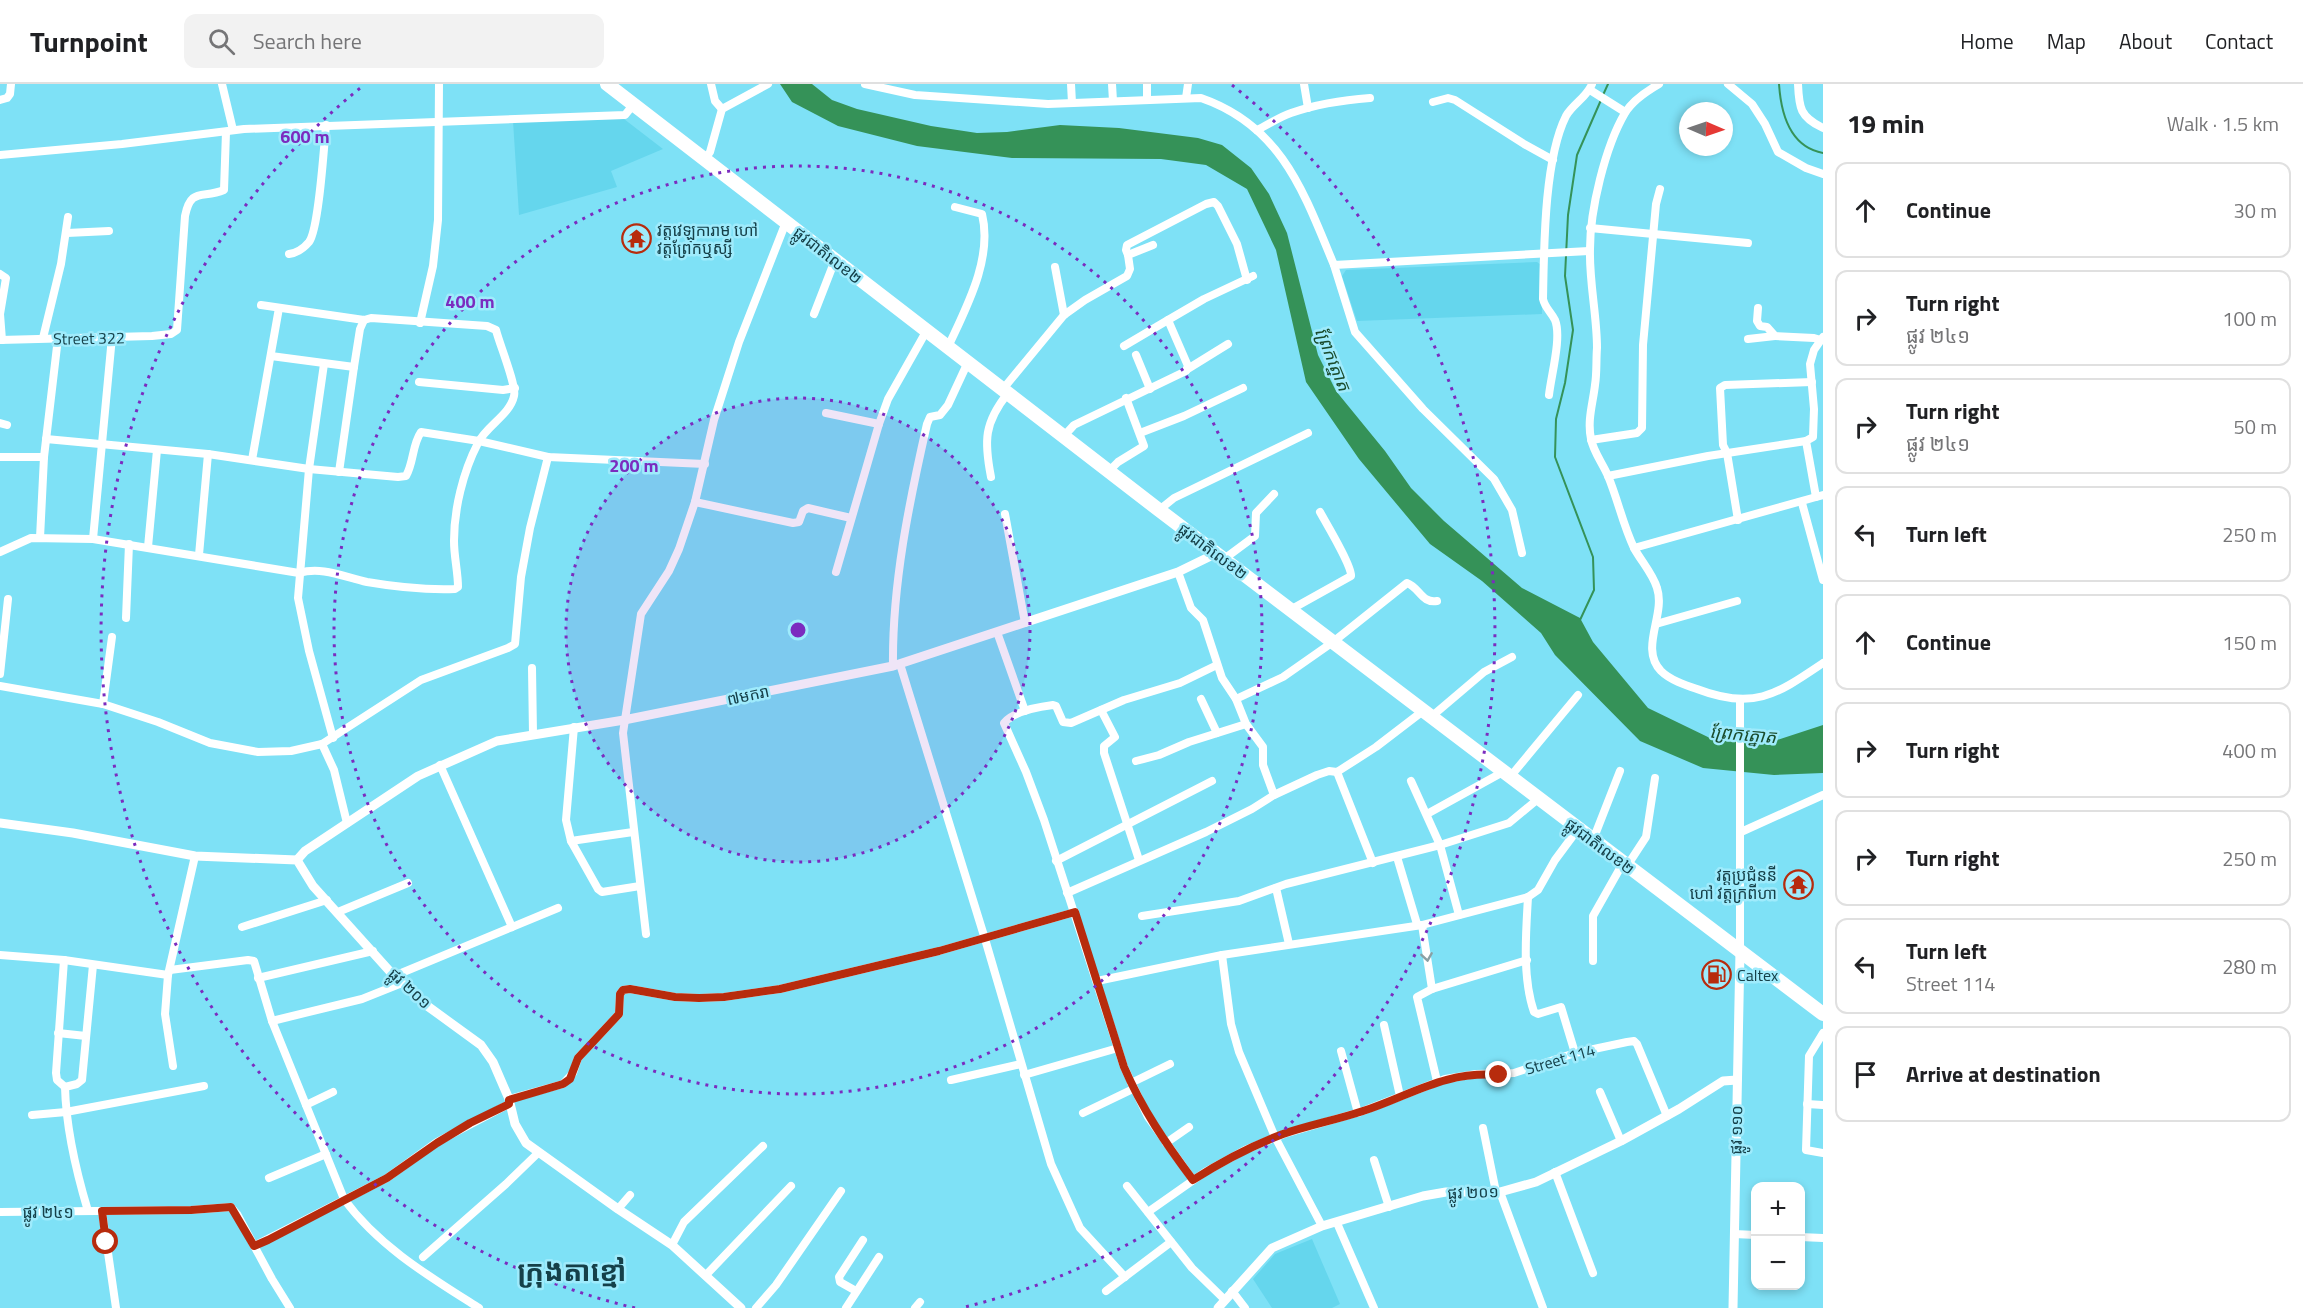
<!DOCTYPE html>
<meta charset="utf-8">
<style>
:root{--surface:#fff;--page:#f2f2f2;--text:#202124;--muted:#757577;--line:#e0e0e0}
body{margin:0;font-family:"Titillium Web","Noto Sans Khmer",sans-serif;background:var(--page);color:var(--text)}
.controls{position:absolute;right:18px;bottom:18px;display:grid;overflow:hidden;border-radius:12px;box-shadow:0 3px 9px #0003}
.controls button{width:54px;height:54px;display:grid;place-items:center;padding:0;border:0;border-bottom:2px solid var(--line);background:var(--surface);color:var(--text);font:30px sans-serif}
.compass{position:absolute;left:1679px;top:18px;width:54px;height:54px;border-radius:50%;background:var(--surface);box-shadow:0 3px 9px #0003;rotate:92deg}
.stop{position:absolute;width:18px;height:18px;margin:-14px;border:4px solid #b72b0d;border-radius:50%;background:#fff}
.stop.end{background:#b72b0d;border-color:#fff;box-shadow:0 2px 6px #0008}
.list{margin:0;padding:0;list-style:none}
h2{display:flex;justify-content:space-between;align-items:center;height:78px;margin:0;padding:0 24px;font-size:26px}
h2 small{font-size:20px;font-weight:400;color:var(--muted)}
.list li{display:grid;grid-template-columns:39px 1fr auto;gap:18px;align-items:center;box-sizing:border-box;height:96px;margin:0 12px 12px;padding:0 12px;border:2px solid var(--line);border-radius:12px}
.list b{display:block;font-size:22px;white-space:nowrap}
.list p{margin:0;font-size:20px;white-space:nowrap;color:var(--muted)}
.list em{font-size:20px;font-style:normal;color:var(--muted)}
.icon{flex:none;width:33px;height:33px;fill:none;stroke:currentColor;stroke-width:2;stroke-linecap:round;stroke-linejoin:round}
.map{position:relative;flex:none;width:1823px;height:1224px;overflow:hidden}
header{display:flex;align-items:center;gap:36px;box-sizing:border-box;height:84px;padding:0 30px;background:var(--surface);border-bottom:2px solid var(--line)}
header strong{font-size:28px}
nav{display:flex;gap:33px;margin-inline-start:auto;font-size:21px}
.search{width:420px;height:54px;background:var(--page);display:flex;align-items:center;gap:15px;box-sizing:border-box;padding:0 21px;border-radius:12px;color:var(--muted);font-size:22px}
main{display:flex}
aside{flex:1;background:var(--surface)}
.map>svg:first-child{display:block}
.built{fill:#65d6ed}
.water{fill:#359258}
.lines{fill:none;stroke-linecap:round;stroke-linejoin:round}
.stream{stroke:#359258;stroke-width:2}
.minor{stroke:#fff;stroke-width:8}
.tertiary{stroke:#fff;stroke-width:9}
.trunk{stroke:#fff;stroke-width:14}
.oneway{stroke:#8aa0a4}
.route{stroke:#b72b0d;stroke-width:8}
.ring{fill:none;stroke:#7b2cbf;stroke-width:3;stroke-dasharray:3 6}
.labels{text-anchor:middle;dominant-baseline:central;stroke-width:5;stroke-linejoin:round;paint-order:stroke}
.poi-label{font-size:16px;fill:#154049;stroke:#9febfc;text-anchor:start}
.street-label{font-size:16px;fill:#154049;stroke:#9febfc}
.water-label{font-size:18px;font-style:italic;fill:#1a4b2c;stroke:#9febfc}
.town-label{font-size:28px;font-weight:bold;fill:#154049;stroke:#9febfc}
.centre{fill:#7b2cbf;stroke:#9febfc;stroke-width:3}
.ring-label{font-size:18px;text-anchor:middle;font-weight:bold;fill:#7b2cbf;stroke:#9febfc;stroke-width:5;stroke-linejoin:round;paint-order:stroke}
</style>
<header>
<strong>Turnpoint</strong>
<div class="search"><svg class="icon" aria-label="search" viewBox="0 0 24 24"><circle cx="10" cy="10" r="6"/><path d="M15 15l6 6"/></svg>Search here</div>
<nav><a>Home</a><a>Map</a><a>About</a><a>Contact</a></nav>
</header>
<main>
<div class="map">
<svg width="1823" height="1224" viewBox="0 0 1823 1224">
<rect width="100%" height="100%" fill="#7ee1f6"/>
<!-- built -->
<g class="built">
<path d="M624,35l39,30 -52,22 6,16 -98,28 -6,-94z"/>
<path d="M1537,178l4,3 1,49 -185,7 -15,-45 4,-6z"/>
<path d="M1312,1155l28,65 -8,4h-60l-19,-29 22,-25z"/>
</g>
<!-- water -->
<path class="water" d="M780,0h32l20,16 25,9 74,17 46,7 30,-1 53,-7 59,3 79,10 24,7 29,23 18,26 18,39 31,122 18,36 49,60 26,37 33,33 78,67 58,30 13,24 55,66 64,31 62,2 49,-16v48l-49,2 -71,-7 -63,-27 -85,-86 -14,-22 -59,-52 -52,-37 -71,-85 -53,-77 -30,-132 -29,-61 -41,-24 -45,-6 -149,-1 -95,-12 -79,-20 -46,-24z"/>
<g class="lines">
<!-- stream -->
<g class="stream">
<path d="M1779,0c2,30 11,63 44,69"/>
<path d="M1603,11l5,-11"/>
<path d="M1580,536l14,-30 -1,-33 -38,-100 1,-38 9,-36 8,-53 -8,-54 3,-61 9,-60 24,-55"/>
</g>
<!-- minor -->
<g class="minor">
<path d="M222,0l11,46"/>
<path d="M711,0l4,17 7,8"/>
<path d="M865,0l50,11 133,9 153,-6c81,28 103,95 133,167l255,-14"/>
<path d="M1071,0l1,19"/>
<path d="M1112,0l1,17"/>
<path d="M1304,0l4,24"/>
<path d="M1659,0c-12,7 -27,17 -34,29 -20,34 -35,97 -35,136 -1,33 7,66 7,99 -1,12 0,25 -2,37 -2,18 -8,35 -4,54 2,12 12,25 17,37 10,24 15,49 26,72 7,13 19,26 23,40 9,27 -18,60 4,83 9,9 24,14 36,18 57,22 80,5 126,-26"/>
<path d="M1728,0l24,20 13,20 13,28 28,16 17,6"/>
<path d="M1798,0c1,24 2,33 25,44"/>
<path d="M1590,6l35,22"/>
<path d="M1186,14l2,-14"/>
<path d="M0,16l7,-2 3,-4 1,-10"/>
<path d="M1147,16v-16"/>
<path d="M1433,18l15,-4 7,2 69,44 29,16"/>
<path d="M1257,46c11,-5 22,-13 34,-17 26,-9 52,-13 79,-15"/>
<path d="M0,71l122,-11 122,-15 381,-14 8,-10"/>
<path d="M705,75l5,-7 12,-43 46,-25"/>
<path d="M1590,144l158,15"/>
<path d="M67,149l42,-2"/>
<path d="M289,170c7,-1 15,-6 20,-12 10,-13 15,-97 17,-117"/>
<path d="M1128,171l-2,-5 1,-5 79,-41 8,-2 4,4 19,38 10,36"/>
<path d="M1334,181l21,67 68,77 71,70 18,31 10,43"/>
<path d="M1055,183l9,48"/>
<path d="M0,190l6,4 -6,36 2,26"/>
<path d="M1758,224l-1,13 3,5 7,1 8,9 39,2 7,2"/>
<path d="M814,230l21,-54"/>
<path d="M420,239l13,-57 5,-46 1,-136"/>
<path d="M1823,253l-9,13 -4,14 4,45 -1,28 -7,4 10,56 7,-2"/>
<path d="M43,254l18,-74 7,-47"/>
<path d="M1748,255l27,-3"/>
<path d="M0,256l152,-4 19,-2 6,-4 8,-114c6,-29 17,-17 39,-26l2,-58"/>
<path d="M1124,262l44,-26"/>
<path d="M948,263c18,-39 45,-88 34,-133l-27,-7"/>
<path d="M1136,271l14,34"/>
<path d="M271,272l83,11"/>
<path d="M324,280l-15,105 -11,129 11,53 24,87"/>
<path d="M1186,286l42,-26"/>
<path d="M419,298l84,8 12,-2"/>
<path d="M1003,305l61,-74 21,-15 42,-24 3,-7 -2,-14 25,-10"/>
<path d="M1549,311c2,-19 13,-58 6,-75 -4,-8 -10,-12 -12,-21 1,-50 1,-139 23,-183 7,-12 21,-19 26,-32"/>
<path d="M826,329l53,11"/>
<path d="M0,339l7,2"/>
<path d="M1140,349l44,-17 59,-28"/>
<path d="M1064,352l10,-11 112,-54 2,-5 -20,-46 36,-21 49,-23"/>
<path d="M46,355l162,15 101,15 89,8 8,-1c8,-14 6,-31 15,-44l58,9 69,16 157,7"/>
<path d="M1591,356l46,-7 5,-5 1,-83 13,-141 4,-15"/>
<path d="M0,373h44"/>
<path d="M252,376l27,-152"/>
<path d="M1109,387l9,-9 26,-16 -18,-48"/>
<path d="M339,388l15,-105 6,-38 4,-9"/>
<path d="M1608,392l100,-20 98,-15"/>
<path d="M991,393c-7,-36 -7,-54 17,-84"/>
<path d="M695,418l98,21 6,-1 4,-11 5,-3 43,10"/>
<path d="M1802,419l21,77"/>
<path d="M1159,426l15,-12 134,-65"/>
<path d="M1005,430l20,109"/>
<path d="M1738,436l-11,-67 -4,-8 -3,-57 5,-3 87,-3"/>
<path d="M40,454l4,-81 14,-119"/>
<path d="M93,455l19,-202"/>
<path d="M148,463l9,-97"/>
<path d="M1634,464l182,-51"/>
<path d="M0,468l31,-14 62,1 206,34c23,-7 45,4 68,9 29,5 59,8 88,7l3,-2c0,-15 -4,-30 -4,-46 0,-32 9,-69 24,-98 8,-17 32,-28 36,-47 3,-10 -15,-53 -18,-66l-9,-4 -116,-8 -7,2 -103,-15"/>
<path d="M199,471l9,-101"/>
<path d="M1224,475l31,-23 1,-23 18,-19"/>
<path d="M836,488l43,-148 9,-25 39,-69"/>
<path d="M1178,488l13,36 12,12 19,58 14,21 10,25 17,23v18l11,30"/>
<path d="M1290,526l61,-34c1,-10 -25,-53 -31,-64"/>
<path d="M126,534l3,-74"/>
<path d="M1656,540l81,-23"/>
<path d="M997,548l28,79"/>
<path d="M900,580l85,275 66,225 29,64 45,49"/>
<path d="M893,582c-1,-81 16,-163 34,-242l3,-7 10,-2 8,-10 20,-43"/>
<path d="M532,584l1,66"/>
<path d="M0,590l8,-75"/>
<path d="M0,602l103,18 55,18 52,21 48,9 33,-1 31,-7 99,-64 87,-32 7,-4 6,-67 9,-49 18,-71"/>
<path d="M1201,615l16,34"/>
<path d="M1236,615l47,-22 50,-35 74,-59c12,4 15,21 30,18"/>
<path d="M103,620l9,-67"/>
<path d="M1101,626l14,27 -11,9v7l35,107"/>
<path d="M1431,633l53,-45 28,-15"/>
<path d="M574,643l-8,93 5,21 62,-9"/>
<path d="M322,660l12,26 13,53"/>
<path d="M1136,677l23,-6 30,-13 57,-18"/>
<path d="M440,681l72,162"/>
<path d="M1337,688l36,91"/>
<path d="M1510,693l68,-82"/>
<path d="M1411,697l29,64 19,70"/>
<path d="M1427,730l76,-42"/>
<path d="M1741,748l82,-37"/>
<path d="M1593,756l27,-69"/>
<path d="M571,757l27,48 4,3 38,-6"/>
<path d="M1397,773l20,67"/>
<path d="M1056,777l156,-80"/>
<path d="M1627,782l19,-29 9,-59"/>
<path d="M1276,804l13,56"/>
<path d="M1067,809l139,-61 46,-23 22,-14 43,-20 12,-4 8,1 39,-25 47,-36"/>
<path d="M1528,813c-2,36 -6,80 6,115l4,2 23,-7 14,46"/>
<path d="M338,828l70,-29"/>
<path d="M1142,832l97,-15 47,-17 154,-39 69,-22 29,-24"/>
<path d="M1422,841l10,64"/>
<path d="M242,843l85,-27"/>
<path d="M646,850l-23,-201 18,-119 28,-43 10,-22 16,-47 19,-82 25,-78 47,-120"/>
<path d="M1740,867v-252"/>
<path d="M0,871l64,5 104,15"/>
<path d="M1222,871l9,69 8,28 36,85 47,89"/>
<path d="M64,876l-8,113 1,7 8,7"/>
<path d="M1593,877v-45l30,-53"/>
<path d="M170,886l78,-10 6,1 18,60 72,178c34,47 86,78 135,109"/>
<path d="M394,892l164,-68"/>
<path d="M258,894l115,-27"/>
<path d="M1097,897l125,-26 200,-30 106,-28 10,-7 17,-30 23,-31"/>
<path d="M272,937l90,-22 40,-16"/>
<path d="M1384,941l16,71"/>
<path d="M58,949l28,3"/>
<path d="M1823,949l-14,23 -3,94 17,3"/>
<path d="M1341,967l17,62"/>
<path d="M173,982l-8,-52 3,-39 27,-119"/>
<path d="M1024,991l94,-27"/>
<path d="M951,996l70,-16"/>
<path d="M1437,997l-20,-84 15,-8 95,-29"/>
<path d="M1131,999l39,-19"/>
<path d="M1600,1008l21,49"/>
<path d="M509,1015l54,-15 10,-11 5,-15 41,-44 1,-20 3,-4 7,-1 45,8 24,1 25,-1 56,-8 159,-38 136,-39"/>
<path d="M1807,1020l16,1"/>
<path d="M306,1021l27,-13"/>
<path d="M1083,1029l50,-24"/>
<path d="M32,1031l34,-3 138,-26"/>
<path d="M1483,1044l13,64"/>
<path d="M1166,1059l23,-16"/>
<path d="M1374,1076l15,47"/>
<path d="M1555,1088l38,101"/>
<path d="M269,1094l57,-24"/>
<path d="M1193,1096l-45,-63 -24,-50 -80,-247 -18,-48 -22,-49c10,-12 33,-16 49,-18l3,1 7,16 8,1 53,-23 56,-17 37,-18"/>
<path d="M1127,1102l65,82 33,32"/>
<path d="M1500,1108l43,116"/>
<path d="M618,1125l12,-14"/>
<path d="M88,1127c-12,-40 -22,-82 -23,-124l12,-3 5,-4 11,-115"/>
<path d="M102,1127l14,97"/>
<path d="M0,1128l191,-2 40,-3 6,7 35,65 18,29"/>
<path d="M1148,1128l57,-40 40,-22 39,-16 79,-23 82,-32 31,-5 38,-1 61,-20 52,-11 7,-1 3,3 30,72"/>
<path d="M1337,1139l37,85"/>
<path d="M1734,1150l22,1"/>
<path d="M1800,1153l23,1"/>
<path d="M672,1161l12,-23 79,-76"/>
<path d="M254,1162l133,-68 50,-36 72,-38"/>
<path d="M423,1173l83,-73 32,-31"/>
<path d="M706,1191l85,-89"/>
<path d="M856,1207l-16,-9 -1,-5 24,-37"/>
<path d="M1106,1207l65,-49"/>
<path d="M1232,1207l13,17"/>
<path d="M756,1224l20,-23 65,-94"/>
<path d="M846,1224l33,-51"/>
<path d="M915,1224l5,-6"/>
</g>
<!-- tertiary -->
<g class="tertiary">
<path d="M0,739l73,10 122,23 102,4 16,26 81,90 32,29 55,40 12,17 16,37 6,25 11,19 92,66 54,36 69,63"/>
<path d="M297,776l8,-9 113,-75 79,-35 127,-21 269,-54 285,-94 39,-19"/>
<path d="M1218,1224l54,-60 50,-22 101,-30 23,-4h54l36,-10 85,-41 58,-32 44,-28 14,-1"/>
<path d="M1733,1224l7,-357"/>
</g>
<!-- trunk -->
<path class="trunk" d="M607,0l552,426 664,504"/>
</g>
<!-- one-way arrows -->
<defs><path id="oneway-chevron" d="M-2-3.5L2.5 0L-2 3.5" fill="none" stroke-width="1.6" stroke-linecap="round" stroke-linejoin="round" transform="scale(1.5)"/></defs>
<use class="oneway" href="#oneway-chevron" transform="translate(1427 873) rotate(81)"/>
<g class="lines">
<!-- route -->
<path class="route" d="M106,1158l-4,-31 89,-1 40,-3 23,39 14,-6 119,-62 50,-35 33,-20 39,-19v-4l54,-16 7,-5 8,-21 41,-44 1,-20 3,-4 7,-1 45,8 24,1 25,-1 56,-8 159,-38 136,-39 49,155c18,42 42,77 69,113 28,-18 58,-34 90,-46 26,-9 53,-14 80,-23 49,-16 80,-40 136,-36"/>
</g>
<!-- distance rings -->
<circle cx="798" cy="546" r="232" fill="#7b2cbf" fill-opacity=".12"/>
<g class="ring">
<circle cx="798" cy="546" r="232"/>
<circle cx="798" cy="546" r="464"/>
<path d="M635 1224A697 697 0 0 1 364 1M1232 1A697 697 0 0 1 961 1224"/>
</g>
<!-- icons -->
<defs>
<symbol id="temple-ring" viewBox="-11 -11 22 22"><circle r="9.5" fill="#9febfc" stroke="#b72b0d" stroke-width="1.5"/><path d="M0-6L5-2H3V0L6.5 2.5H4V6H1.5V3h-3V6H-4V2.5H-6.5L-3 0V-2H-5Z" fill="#b72b0d"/></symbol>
<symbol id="fuel-ring" viewBox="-11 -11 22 22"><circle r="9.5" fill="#9febfc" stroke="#b72b0d" stroke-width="1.5"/><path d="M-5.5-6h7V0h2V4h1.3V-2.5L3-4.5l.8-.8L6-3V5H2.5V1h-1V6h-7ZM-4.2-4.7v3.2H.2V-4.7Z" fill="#b72b0d"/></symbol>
</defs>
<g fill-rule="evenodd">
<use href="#temple-ring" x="620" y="138" width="33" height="33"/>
<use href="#temple-ring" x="1782" y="784" width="33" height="33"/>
<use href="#fuel-ring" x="1700" y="874" width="33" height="33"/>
</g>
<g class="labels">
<!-- poi labels -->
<g class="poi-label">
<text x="657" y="146">វត្តវេឡុការាម ហៅ<tspan x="657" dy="18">វត្តព្រែកឬស្សី</tspan></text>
<text x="1777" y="791" text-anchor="end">វត្តប្រជុំននី<tspan x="1777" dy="18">ហៅ វត្តក្រពីហា</tspan></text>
<text x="1737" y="891">Caltex</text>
</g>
<!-- street labels -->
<g class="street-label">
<text transform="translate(828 171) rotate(38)">ផ្លូវជាតិលេខ២</text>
<text transform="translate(89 254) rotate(-1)">Street 322</text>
<text transform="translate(1213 467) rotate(37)">ផ្លូវជាតិលេខ២</text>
<text transform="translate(748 611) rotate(-12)">៧មករា</text>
<text transform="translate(1600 762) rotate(37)">ផ្លូវជាតិលេខ២</text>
<text transform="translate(410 904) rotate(43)">ផ្លូវ ២០១</text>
<text transform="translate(1560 975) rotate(-16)">Street 114</text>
<text transform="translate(1736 1046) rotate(-89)">ផ្លូវ ១១០</text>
<text transform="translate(1473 1108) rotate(-2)">ផ្លូវ ២០១</text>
<text x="48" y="1128">ផ្លូវ ២៤១</text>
</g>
<!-- water labels -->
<g class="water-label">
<text transform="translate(1333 275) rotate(68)">ព្រែកត្នោត</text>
<text transform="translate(1743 650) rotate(5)">ព្រែកត្នោត</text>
</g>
<!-- town labels -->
<g class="town-label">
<text x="572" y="1186">ក្រុងតាខ្មៅ</text>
</g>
</g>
<circle cx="798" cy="546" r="9" class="centre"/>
<g class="ring-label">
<text x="305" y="59">600 m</text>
<text x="470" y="224">400 m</text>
<text x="634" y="388">200 m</text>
</g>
</svg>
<div class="controls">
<button>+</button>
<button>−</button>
</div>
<svg class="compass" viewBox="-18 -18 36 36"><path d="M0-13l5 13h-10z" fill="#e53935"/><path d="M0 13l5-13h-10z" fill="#757577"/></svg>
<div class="stop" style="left:106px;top:1158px"></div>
<div class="stop end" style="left:1499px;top:991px"></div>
</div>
<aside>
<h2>19 min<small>Walk · 1.5 km</small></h2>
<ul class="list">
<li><svg class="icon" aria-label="ahead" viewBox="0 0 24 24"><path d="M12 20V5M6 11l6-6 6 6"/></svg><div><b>Continue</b></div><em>30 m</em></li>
<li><svg class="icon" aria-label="right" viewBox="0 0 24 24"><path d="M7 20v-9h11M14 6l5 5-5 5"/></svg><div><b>Turn right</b><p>ផ្លូវ ២៤១</p></div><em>100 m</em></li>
<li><svg class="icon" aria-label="right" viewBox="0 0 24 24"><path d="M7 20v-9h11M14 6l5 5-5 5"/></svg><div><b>Turn right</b><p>ផ្លូវ ២៤១</p></div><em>50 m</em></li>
<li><svg class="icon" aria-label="left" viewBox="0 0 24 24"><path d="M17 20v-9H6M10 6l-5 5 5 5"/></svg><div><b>Turn left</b></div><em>250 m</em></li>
<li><svg class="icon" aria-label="ahead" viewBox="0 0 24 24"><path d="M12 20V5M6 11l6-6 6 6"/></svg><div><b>Continue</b></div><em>150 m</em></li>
<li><svg class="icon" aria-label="right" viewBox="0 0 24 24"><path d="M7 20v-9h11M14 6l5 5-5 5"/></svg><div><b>Turn right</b></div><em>400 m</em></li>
<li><svg class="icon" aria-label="right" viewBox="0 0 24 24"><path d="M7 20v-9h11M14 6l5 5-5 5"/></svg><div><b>Turn right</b></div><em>250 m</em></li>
<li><svg class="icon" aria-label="left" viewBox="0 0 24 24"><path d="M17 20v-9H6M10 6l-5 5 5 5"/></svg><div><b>Turn left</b><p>Street 114</p></div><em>280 m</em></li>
<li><svg class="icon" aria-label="arrive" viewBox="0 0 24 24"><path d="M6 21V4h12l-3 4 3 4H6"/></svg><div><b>Arrive at destination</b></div></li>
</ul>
</aside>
</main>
